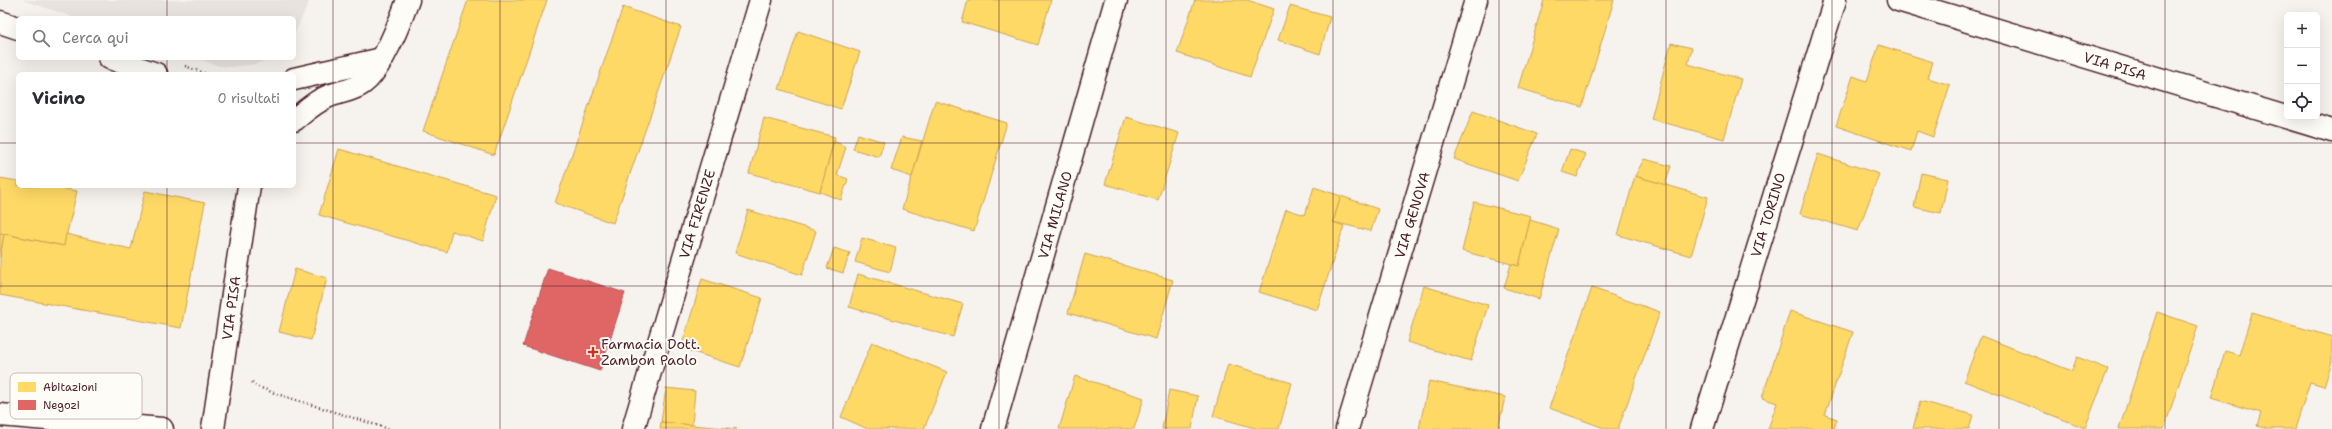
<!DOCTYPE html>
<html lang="it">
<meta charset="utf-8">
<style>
:root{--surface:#fff;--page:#f2f2f3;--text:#2b2b33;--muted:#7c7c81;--line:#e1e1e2}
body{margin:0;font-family:"Shantell Sans",sans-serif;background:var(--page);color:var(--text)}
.controls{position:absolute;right:12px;top:12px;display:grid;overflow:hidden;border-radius:6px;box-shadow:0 4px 16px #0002}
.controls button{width:36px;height:36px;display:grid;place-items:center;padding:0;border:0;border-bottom:1px solid var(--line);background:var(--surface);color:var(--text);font:20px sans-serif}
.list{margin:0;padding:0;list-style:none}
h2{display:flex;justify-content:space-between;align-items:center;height:52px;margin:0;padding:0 16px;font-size:17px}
h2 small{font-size:13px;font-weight:400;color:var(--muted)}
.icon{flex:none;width:22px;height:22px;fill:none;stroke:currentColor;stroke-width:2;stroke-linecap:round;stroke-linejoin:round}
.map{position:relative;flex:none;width:2332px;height:429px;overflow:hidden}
.search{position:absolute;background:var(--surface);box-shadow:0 4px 16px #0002;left:16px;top:16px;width:280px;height:44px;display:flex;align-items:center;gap:10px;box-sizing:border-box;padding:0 14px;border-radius:6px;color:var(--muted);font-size:15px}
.panel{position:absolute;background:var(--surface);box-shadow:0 4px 16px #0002;left:16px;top:72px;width:280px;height:116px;border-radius:6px}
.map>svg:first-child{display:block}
.built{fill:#e9e3e0}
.homes{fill:#ffd966;stroke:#c9a154}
.shops{fill:#e06666;stroke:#b35154}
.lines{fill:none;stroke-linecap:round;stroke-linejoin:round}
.minor-casing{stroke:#4a1f2b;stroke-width:25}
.major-casing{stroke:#4a1f2b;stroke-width:25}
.path{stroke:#4a1f2b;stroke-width:2.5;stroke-dasharray:1 3;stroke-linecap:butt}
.minor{stroke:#fdfcf7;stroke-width:22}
.major{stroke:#fdfcf7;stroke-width:22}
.grid{fill:none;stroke:#4a1f2b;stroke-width:1;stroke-opacity:0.55}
.poi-dot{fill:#c8321e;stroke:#fdfcf7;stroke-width:1.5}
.labels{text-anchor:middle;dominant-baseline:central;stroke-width:4;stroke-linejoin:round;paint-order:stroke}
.street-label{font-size:14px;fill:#4a1f2b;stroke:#fdfcf7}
.poi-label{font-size:14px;fill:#4a1f2b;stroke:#fdfcf7;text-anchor:start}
.key{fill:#fdfcf7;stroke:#c7baba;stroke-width:1}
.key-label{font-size:11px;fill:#4a1f2b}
</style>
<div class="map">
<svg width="2332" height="429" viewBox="0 0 2332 429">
<rect width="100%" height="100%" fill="#f6f3ef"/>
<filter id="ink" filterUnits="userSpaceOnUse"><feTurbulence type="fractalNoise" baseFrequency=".025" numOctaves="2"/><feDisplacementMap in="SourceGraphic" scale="8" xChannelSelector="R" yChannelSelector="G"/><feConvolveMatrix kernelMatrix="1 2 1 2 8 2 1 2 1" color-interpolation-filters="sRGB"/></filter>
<g filter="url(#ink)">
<!-- built -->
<g class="built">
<path d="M22,0h288l-16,35v-17h-218z"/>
<path d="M196,58h77l-17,6 -24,3 -13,-1z"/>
</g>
<!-- homes -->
<g class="homes">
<path d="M468,0h79l-53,155 -71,-24z"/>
<path d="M968,0h83l-13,45 -76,-23z"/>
<path d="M1195,0h52l27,9 -24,68 -73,-24z"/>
<path d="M1544,0h70l-32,107 -64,-19z"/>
<path d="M1290,6l40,11 -10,37 -42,-14z"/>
<path d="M623,7l58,20 -68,196 -58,-20z"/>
<path d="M798,31l62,21 -19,57 -62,-20z"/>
<path d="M1671,43l21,5 -4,16 53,15 -17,60 -73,-20z"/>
<path d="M1879,45l54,17 -5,16 22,7 -17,52 -16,-6 -6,20 -75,-25 17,-50 14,5z"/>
<path d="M935,101l72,22 -33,108 -72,-22z"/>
<path d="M1473,111l64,23 -19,47 -64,-22z"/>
<path d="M1126,117l53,16 -21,67 -53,-16z"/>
<path d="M764,118l71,19 -15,55 -71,-19z"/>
<path d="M858,134l26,8 -5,15 -26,-8z"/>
<path d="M902,137l20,4 -10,36 -21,-7z"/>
<path d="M834,141l12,6 -9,28 11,4 -7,21 -21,-8z"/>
<path d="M339,149l157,46 -13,46 -31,-10 -5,21 -128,-37z"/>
<path d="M1570,149l16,5 -9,23 -15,-5z"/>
<path d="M1818,154l61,20 -21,57 -58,-17z"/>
<path d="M1644,159l27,7 -6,19 -30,-9z"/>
<path d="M1921,173l27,6 -7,34 -27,-6z"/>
<path d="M1635,176l73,21 -17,59 -73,-21z"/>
<path d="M0,178l18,3v5h30l29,5 -13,55 -64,-13z"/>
<path d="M1314,187l27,9 -8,26 11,4 -27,84 -58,-18 27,-83 19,6z"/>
<path d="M145,191l60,12 -24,125 -181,-33v-38l4,-23 60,12 2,-12 65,15z"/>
<path d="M1341,196l37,13 -7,22 -38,-9z"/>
<path d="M1474,202l57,14 -12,50 -57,-15z"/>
<path d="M748,210l68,21 -14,44 -67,-22z"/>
<path d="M1530,220l29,9 -20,70 -35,-11 7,-24 8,2z"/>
<path d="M0,233l4,1 -4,23z"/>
<path d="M862,238l34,10 -6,24 -35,-10z"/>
<path d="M834,248l16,5 -7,20 -16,-5z"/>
<path d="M1085,254l88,26 -17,59 -88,-26z"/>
<path d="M295,269l32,9 -16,62 -32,-8z"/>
<path d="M858,274l105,30 -10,33 -104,-30z"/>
<path d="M702,279l60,19 -22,69 -59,-19z"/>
<path d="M1424,286l64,19 -17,56 -64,-19z"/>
<path d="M1592,288l68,24 -42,117h-11l-58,-21z"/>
<path d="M1790,311l63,21 -28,83 12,4 -3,10h-66l9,-26 -15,-5z"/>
<path d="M2157,312l41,14 -34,103h-45z"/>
<path d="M2252,313l80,24v24l-8,25 -14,-4 -15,47h-27l-11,-3 4,-13 -50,-15 14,-47 14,4z"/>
<path d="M1981,336l91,35 5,-14 31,12 -23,59 -121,-47z"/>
<path d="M872,342l75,30 -23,57h-56l-27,-12z"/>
<path d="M1228,364l64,19 -13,46h-21l-45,-13z"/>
<path d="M1075,376l69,22 -10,31h-75z"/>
<path d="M1429,381l76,16 -7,32h-79z"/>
<path d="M666,388l29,3 -3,34 -31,-3z"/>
<path d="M1169,390l29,6 -6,33h-30z"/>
<path d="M1920,401l53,14 -4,14h-56z"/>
<path d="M661,422l31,3 45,4h-77z"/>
</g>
<!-- shops -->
<path class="shops" d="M548,268l77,25 -25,78 -77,-25z"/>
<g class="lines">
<defs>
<g id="minor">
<path d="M1898,0l434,131"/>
<path d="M0,22l18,6"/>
<path d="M110,58l46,16"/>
<path d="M294,79l88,-20"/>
<path d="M294,120c11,-9 22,-19 35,-24 12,-5 24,-5 34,-13 19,-14 37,-61 45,-83"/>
<path d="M213,429l36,-243"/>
<path d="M633,429l128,-429"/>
<path d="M993,429l123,-429"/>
<path d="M1347,429l129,-429"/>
<path d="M1702,429l133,-429"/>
</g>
<path id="major" d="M0,415l162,14"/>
</defs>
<!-- minor casing -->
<use href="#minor" class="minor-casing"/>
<!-- major casing -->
<use href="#major" class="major-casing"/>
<!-- path -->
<g class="path">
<path d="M185,66l22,8"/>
<path d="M252,382l4,4 21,8 112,35"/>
</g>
<!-- minor -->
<use href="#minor" class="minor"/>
<!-- major -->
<use href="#major" class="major"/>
</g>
</g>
<!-- grid -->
<path class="grid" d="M167,0v18M333,0v429M500,0v429M666,0v429M833,0v429M999,0v429M1166,0v429M1333,0v429M1499,0v429M1666,0v429M1832,0v429M1999,0v429M2165,0v429M167,58v16M0,143h18M294,143h2038M167,186v243M0,286h2332"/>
<!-- markers -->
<path class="poi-dot" d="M591 346h4v4h4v4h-4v4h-4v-4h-4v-4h4z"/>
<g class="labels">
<!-- street labels -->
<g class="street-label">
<text transform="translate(2115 66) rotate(17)">VIA PISA</text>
<text transform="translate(697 214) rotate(-73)">VIA FIRENZE</text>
<text transform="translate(1055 215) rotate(-74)">VIA MILANO</text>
<text transform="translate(1412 215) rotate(-73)">VIA GENOVA</text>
<text transform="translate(1768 215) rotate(-73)">VIA TORINO</text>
<text transform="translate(231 308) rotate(-82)">VIA PISA</text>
</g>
<!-- poi labels -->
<g class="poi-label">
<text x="601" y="344">Farmacia Dott.<tspan x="601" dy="16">Zambon Paolo</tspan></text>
</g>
</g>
<!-- legend -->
<rect x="10" y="373" width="132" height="46" rx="6" class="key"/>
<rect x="18" y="382" width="18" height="10" fill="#ffd966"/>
<rect x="18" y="400" width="18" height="10" fill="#e06666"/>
<g class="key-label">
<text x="43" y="391">Abitazioni</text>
<text x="43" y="409">Negozi</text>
</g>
</svg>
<div class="controls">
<button>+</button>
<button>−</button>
<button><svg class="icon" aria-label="locate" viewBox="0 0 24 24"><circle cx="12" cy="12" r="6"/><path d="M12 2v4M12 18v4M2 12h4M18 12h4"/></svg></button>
</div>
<div class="search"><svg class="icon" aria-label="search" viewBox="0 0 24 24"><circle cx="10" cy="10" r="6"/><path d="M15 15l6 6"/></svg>Cerca qui</div>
<section class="panel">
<h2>Vicino<small>0 risultati</small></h2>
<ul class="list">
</ul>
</section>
</div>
